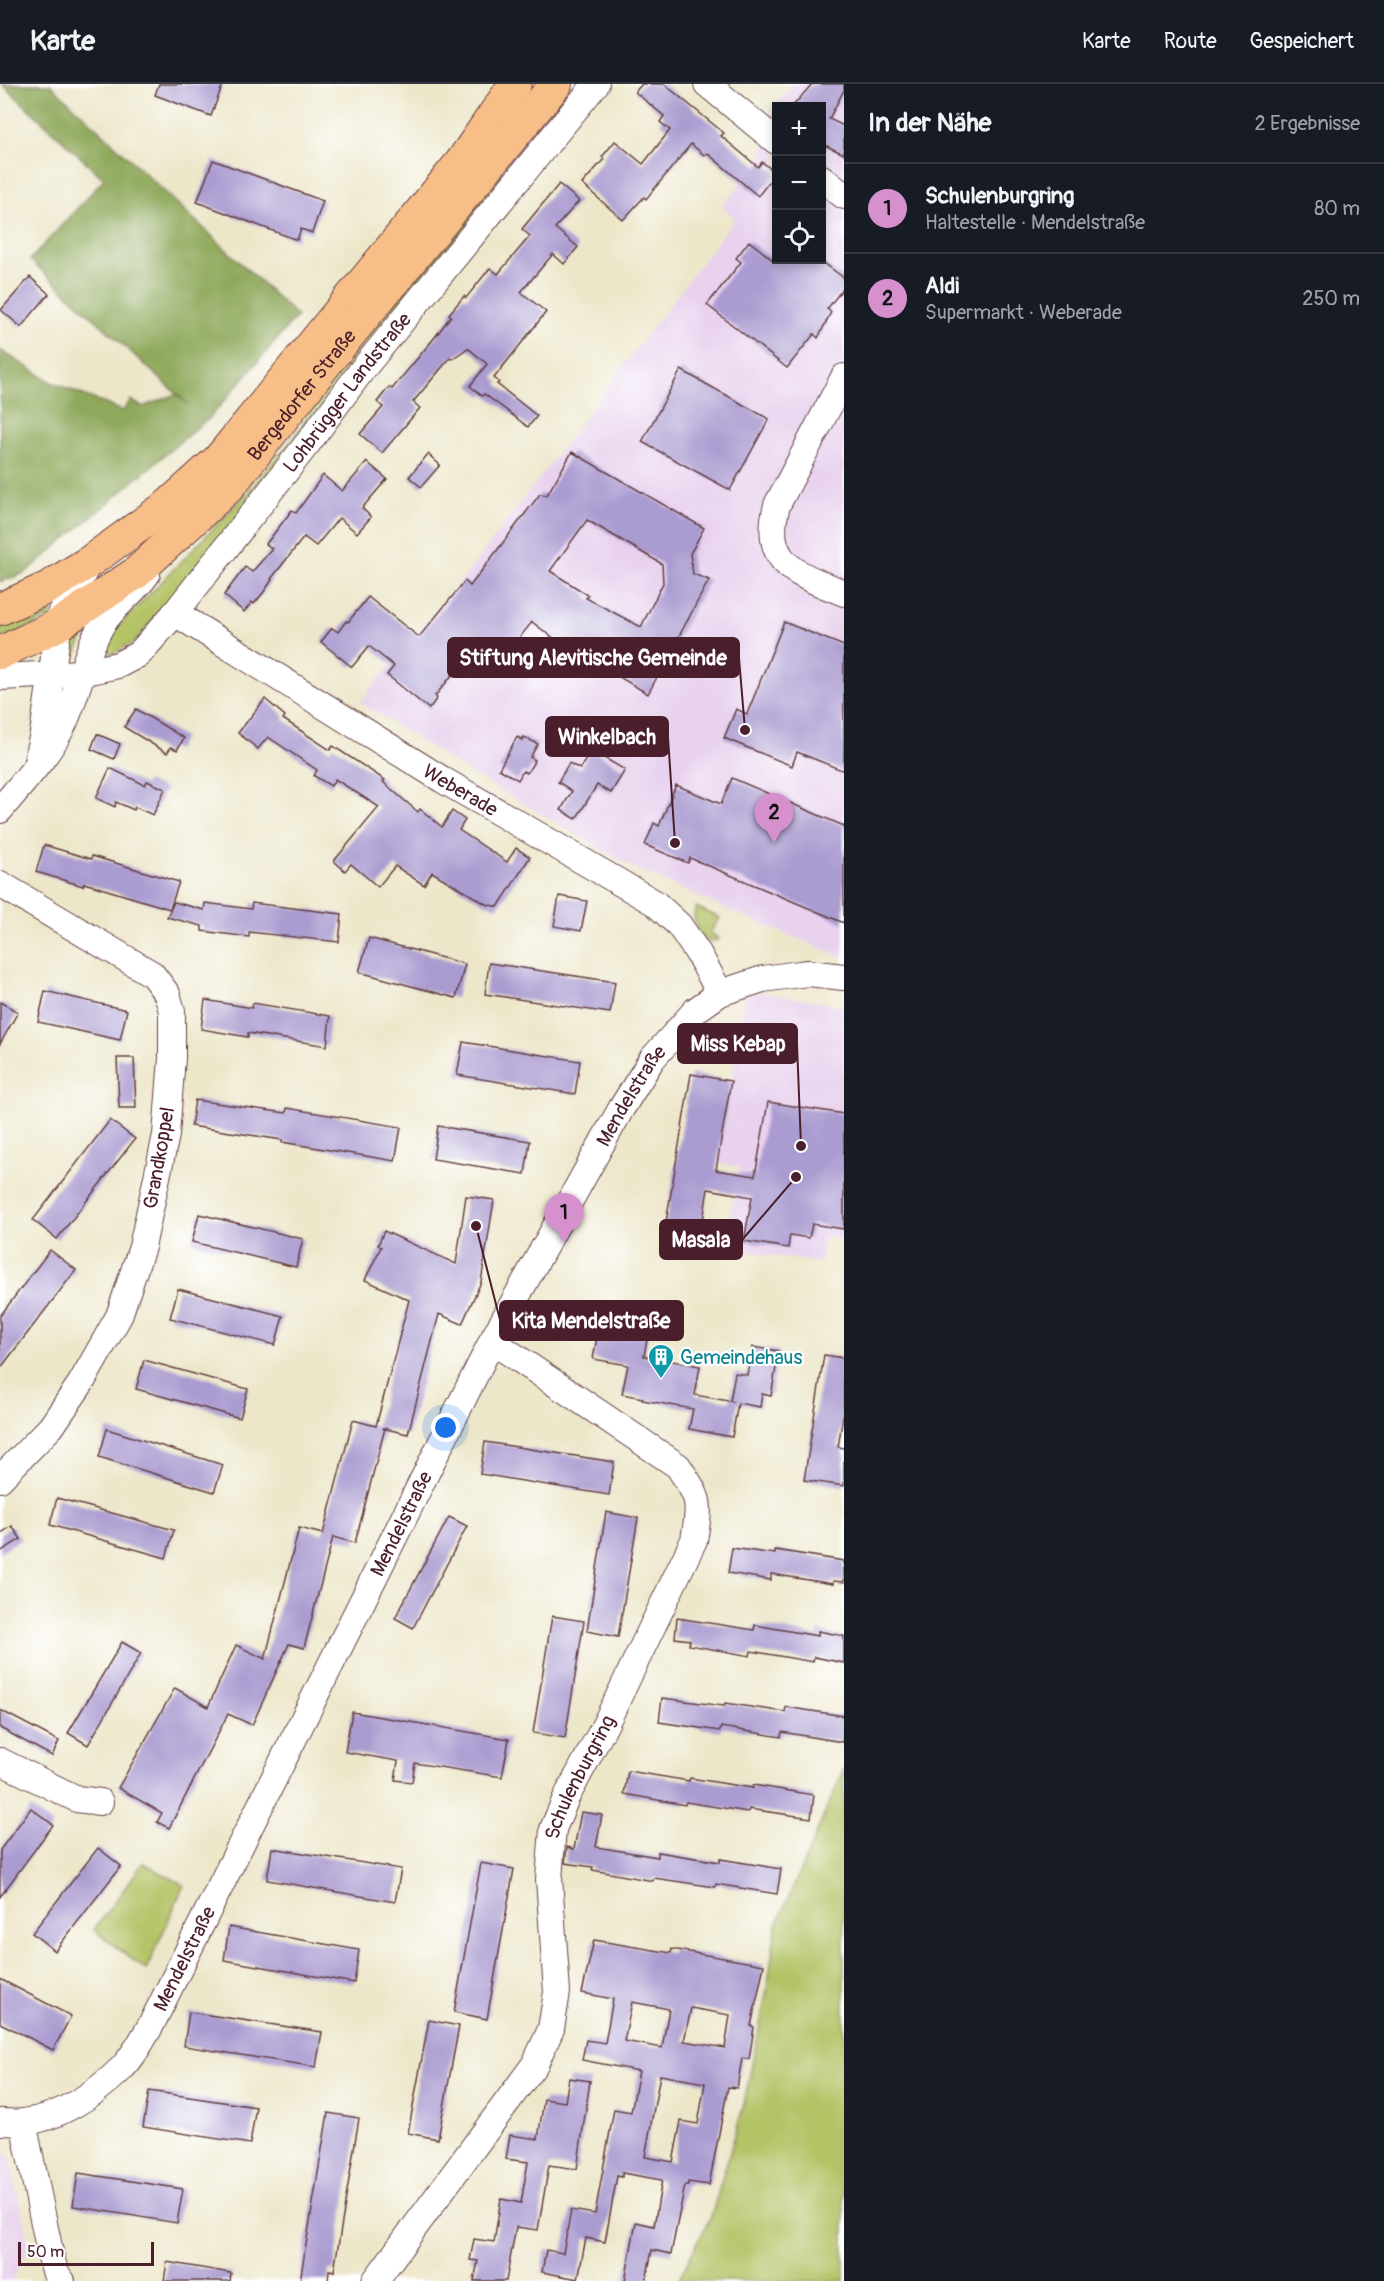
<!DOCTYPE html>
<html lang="de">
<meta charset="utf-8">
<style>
:root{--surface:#171b24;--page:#20242c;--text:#f1f3f6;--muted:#9ea1a6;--line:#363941;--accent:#d690ce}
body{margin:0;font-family:Pangolin,sans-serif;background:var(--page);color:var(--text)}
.controls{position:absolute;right:18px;top:18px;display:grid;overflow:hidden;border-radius:0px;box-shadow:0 3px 9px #0003}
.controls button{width:54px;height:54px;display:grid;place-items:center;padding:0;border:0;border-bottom:2px solid var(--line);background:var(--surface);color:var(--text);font:30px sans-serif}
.scale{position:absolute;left:18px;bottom:15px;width:136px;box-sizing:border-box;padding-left:6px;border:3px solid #4a1f2b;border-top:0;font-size:16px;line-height:21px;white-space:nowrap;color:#4a1f2b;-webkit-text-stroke:4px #fff;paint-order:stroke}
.you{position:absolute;left:446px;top:1344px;width:21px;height:21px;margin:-15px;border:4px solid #fff;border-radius:50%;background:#1a73e8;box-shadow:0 0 0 9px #1a73e833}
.badge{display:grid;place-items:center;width:39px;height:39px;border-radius:50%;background:var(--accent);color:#111;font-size:20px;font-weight:700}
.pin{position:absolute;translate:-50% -50px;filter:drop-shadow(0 2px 3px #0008)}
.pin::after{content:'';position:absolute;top:32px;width:21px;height:18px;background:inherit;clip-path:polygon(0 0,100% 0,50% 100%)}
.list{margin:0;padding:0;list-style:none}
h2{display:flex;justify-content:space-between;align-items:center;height:78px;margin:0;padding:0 24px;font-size:26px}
h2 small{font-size:20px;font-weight:400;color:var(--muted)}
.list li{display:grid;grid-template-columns:39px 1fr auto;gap:18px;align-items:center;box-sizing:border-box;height:90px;padding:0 24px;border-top:2px solid var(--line)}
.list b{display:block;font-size:22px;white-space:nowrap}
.list p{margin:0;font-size:20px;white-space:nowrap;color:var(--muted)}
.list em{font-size:20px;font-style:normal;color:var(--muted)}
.icon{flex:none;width:33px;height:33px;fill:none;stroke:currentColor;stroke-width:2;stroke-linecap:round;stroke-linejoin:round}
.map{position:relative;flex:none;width:844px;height:2197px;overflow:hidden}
header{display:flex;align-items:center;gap:36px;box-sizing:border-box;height:84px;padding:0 30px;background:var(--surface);border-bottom:2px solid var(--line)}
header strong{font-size:28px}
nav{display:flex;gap:33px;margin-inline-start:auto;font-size:21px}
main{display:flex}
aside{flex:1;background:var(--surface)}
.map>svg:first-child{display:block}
.built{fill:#e8d2ee;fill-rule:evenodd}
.green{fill:#b4c366;stroke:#7f7148;stroke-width:1.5}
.forest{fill:#8fa95b;stroke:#6c6443;stroke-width:1.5}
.building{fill:#aa9bd0;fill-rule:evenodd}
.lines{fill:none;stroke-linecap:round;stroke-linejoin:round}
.minor-casing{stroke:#623d43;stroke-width:28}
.major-casing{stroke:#623d43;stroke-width:34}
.minor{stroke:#fff;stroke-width:26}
.major{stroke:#f7be88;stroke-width:32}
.labels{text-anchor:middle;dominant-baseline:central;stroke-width:4.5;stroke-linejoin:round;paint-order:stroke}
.street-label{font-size:20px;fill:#4a1f2b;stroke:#fff}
.culture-label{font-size:20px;fill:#0d838f;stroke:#fff;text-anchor:start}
.leader{fill:none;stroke:#4a1f2b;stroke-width:2}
.callout-dot{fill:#4a1f2b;stroke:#fff;stroke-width:2}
.callout{fill:#4a1f2b;stroke:#4a1f2b;stroke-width:2}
.callout-label{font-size:21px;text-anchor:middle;font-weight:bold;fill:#fff}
</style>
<header>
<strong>Karte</strong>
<nav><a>Karte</a><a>Route</a><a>Gespeichert</a></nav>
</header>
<main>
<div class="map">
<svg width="844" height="2197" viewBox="0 0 844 2197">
<rect width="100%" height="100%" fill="#fff"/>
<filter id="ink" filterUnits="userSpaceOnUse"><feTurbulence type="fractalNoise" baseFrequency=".0167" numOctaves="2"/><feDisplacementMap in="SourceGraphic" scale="12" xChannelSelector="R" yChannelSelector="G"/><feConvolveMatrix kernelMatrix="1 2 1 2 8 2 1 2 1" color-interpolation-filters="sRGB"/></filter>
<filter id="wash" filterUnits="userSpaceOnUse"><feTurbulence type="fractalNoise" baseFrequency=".008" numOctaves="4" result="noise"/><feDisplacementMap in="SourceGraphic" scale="24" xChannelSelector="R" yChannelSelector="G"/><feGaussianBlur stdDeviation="1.35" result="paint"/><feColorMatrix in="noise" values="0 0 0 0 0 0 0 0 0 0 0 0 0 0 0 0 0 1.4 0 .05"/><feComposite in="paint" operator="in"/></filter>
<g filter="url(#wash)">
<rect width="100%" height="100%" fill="#ede7ca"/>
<!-- built -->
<g class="built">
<path d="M793,0h51v874l-132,-55 -85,-39 -160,-93 -107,-69 107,-128 268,-356 -13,-11 40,-51 10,-47zM776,22h46v154h-46z"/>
<path d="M746,906l98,16v234l-20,-3 -4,26 -96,-15 15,-81 -21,-4z"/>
<path d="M0,2067l10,5 19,91 -17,34h-12z"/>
</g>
<!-- green -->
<g class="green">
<path d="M577,0h10l-403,501 -51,58 -21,11 -8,-5v-8l135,-139 56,-67 45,-67z"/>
<path d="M56,512l-6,21 -50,23v-15z"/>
<path d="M93,533l-21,45 -6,1v-30z"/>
<path d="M696,823l24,11 -10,14 9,7 -7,3 -9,-3c-6,-11 -12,-19 -7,-32z"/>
<path d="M844,1685v512h-166l34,-67 32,-110 24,-119 8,-58z"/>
<path d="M143,1779l41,22 -38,85 -52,-40z"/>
</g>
<!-- forest -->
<path class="forest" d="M2,0h48l247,232 -90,105 -1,-1 -181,153 -25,9v-232l51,32 72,29 8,-11 11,7 34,-13 14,12 -160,-146 74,-81z"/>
<g id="blocks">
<!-- building -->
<g class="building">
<path d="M159,0h64l-12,32 -56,-21z"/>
<path d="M642,0h22l60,49 -3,3 37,31 4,-5 14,11 -18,23 -51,-43 -3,2 -13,-11 -45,55 -2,-2 -21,23 -41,-36 22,-25 -2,-2 13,-16 28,23 27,-34 -10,-8 4,-6 -29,-24z"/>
<path d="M812,0h32v6l-15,29 15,7v28l-22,-10v-38h-29z"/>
<path d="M213,76l110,41 -11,32 -11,-4 -4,11 -100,-38z"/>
<path d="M559,100l20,17 -24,27 23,19 -14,17 -11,-10 -32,38 25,20 -52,66 5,4 -2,2 40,32 -9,11 -26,-20 -18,-13 -2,2 -12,-10 17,-22 -19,-16 -16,11 -2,-1 -37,44 7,6 -38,45 -22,-19 23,-27 -6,-5 12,-15 3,2 43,-52 16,-21 -2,-2 15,-18 2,2 24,-30 8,6 32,-38 -8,-7z"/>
<path d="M749,157l24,19h47l24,18v9l-17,22 4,3 -13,26 -4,-4 -27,34 -80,-63 34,-43 -5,-4z"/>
<path d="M30,193l19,17 -28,33 -20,-17z"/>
<path d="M681,286l88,49 -39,71 -88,-48z"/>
<path d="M572,368l132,76 -14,26 3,20 16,6 -61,114 -93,-55 -23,-17 -33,41 -8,-7 -5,7 -14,-12 -37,45 2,2 -8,11 -42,-34 7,-9 -25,-20 -17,21 -31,-25 11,-14 6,4 8,-11 2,1 20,-25 51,40 46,-56 5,5 70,-92 7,1zM587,436l75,44 1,19 -22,44 -55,-29 2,-3 -38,-24z"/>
<path d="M428,370l12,11 -19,22 -12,-10z"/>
<path d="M367,378l20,17 -25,29 9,9 -14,16 -18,-15 -23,28 -12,-9 -33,42 1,1 -9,13 -9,11 -2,-2 -8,10 -20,-17 21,-28 7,5 20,-23 -6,-5 26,-34 4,3 27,-38 19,16z"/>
<path d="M784,538l60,24v125l-47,-19 -5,14 -68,-28 12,-29 11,5z"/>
<path d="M265,615l20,17 -2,3 47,31 3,-4 52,34 -2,2 35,30 2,-3 22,18 10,-16 13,9 -6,10 48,32 9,-14 14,9 -32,50 -12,-3 -54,-32 -8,13 -29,-19 -17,21 -27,-23 -6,7 -11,-10 45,-54 -44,-28 -4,7 -17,-10 3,-6 -49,-33 -10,12 -20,-16z"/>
<path d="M136,625l48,29 -7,12 -6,-3 -4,6 -43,-26z"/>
<path d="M97,650l23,10 -6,15 -23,-10z"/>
<path d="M517,653l5,3 2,-3 14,7 -8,13 5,3 -8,13 -4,-2 -5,9 -19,-11z"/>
<path d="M591,666l34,20 -14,23 -14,-8 -21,34 -15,-9 11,-19 -14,-9 11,-19 11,6z"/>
<path d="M110,684l35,17 2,-4 18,8 -12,26 -18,-8 -1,3 -18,-8 -1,5 -19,-9z"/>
<path d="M732,694l112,48v97l-154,-65 -2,5 -43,-18 9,-22 5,3 17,-41 45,19z"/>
<path d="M44,761l47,14 1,-3 87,26 -9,27 -86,-26 -1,3 -47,-14z"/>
<path d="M559,812l28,5 -6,30 -27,-5z"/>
<path d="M174,818l30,8 1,-7 46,6 1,-6 90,11 -3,28 -90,-10v5l-47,-6v-5l-35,-9z"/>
<path d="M369,854l96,26 -9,34 -97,-26z"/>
<path d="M489,879l126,19 -5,31 -125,-19z"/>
<path d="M45,907l82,19 -7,30 -82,-18z"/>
<path d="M205,916l47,8 1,-5 77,13 -3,30 -79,-13v4l-47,-8z"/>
<path d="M0,918l18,10 -18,32z"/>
<path d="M463,958l117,19 -5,33 -118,-19z"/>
<path d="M117,974h17l2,50h-17z"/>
<path d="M691,990l40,7 -15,89 39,6 13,-74 76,12v115l-32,-5 -3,14 -19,-3 -2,13 -44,-7 8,-44 -44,-8 -8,51 -36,-6z"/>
<path d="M195,1016l91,13 1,-5 114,19 -6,34 -113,-19v-2l-91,-14z"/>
<path d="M110,1036l25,19 -78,100 -24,-19z"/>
<path d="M438,1042l92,15 -5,33 -92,-15z"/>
<path d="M466,1112l28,4 -13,82 -19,42 -23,-10 -31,120 -26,-6h3l-30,115 -22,-6 -29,111 -15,-4 -37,81 -24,-11 -59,114 -12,-6 5,-9 -44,-25 57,-100 33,19 28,-62 29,14 34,-131 24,6 30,-114 23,6 33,-126 -44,-20 16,-33 -3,-2 6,-14 72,33z"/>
<path d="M199,1130l104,25 -7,28 -104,-25z"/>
<path d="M50,1166l26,20 -76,99v-53z"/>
<path d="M178,1205l105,27 -8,29 -105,-27z"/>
<path d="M603,1220l49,9 -8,43 56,10 -5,29 39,7 -4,-1 5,-28 12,2 5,-28 27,4 -8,45 -9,-2 -2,13 -22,-4 -6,34 -43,-8 4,-20 -51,-9 1,-2 -21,-4 6,-29 -35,-6z"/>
<path d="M824,1271l20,3v52l-6,37 6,1v38l-40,-6z"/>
<path d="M144,1276l104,29 -8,29 -104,-29z"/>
<path d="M107,1345l116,36 -9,27 -115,-35z"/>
<path d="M485,1358l129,20 -5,33 -129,-21z"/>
<path d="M57,1414l117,32 -8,28 -116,-33z"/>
<path d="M606,1428l32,6 -20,119 -31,-6z"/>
<path d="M449,1433l18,9 -54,102 -18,-10z"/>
<path d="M12,1442l9,13 -21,13v-18z"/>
<path d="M732,1464l43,6v-4l69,11v21l-11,-1v3l-62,-10v6l-43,-7z"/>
<path d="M552,1532l32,5 -19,117 -32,-5z"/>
<path d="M677,1534l77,12 1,-5 63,11v-5l26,5v27l-30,-6 -1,5 -62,-11 -1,5 -61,-11 1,-5 -15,-2z"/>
<path d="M122,1558l19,11 -53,92 -20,-12z"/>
<path d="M662,1614l62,8 1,-3 60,9 1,-5 58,9 -1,26 -61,-10 -1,5 -60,-10 -1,4 -61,-9z"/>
<path d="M0,1626l59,31 -7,15 -52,-28z"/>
<path d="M352,1628l157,27 -7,38 -87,-14 -3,19 -17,-2 3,-19 -53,-9z"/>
<path d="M628,1687l61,10 1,-3 63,10v-3l61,10 -3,23 -62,-9 -1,3 -62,-10 -1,3 -61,-11z"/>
<path d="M31,1724l22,17 -53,72v-47z"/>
<path d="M581,1728l21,3 -6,32 62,10v-5l62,10v-3l61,10 -4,25 -61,-10 -1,3 -61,-9 -1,3 -61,-11 1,-3 -28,-4 2,-16 7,2z"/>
<path d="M98,1764l23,18 -66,85 -23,-18z"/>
<path d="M272,1764l129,21 -6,33 -128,-22z"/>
<path d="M481,1779l33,6 -27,150 -33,-7z"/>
<path d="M229,1843l130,23 -5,33 -130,-23z"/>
<path d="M594,1856l77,13 1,-4 92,16 -13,61 3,1 -5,32 -7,-1 -5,30 -9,-1 -19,98 -21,-3v3h-3l-14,69 -19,-4 -6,31h-21l11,-59 18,4 8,-46 -40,-7v4l-5,-1 -12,66 -19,-4 -8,41 -36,-7 4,-22 17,3 8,-43 24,4 19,-105 17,3 8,-41 -57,-11 4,-20 19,3 8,-44 -31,-6zM632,1918l37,7 -7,39 -38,-7zM691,1924l39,7 -5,33 -41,-7zM660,1991l45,8 -7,41 -17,-3 -8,41 -28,-5z"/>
<path d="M0,1895l71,37 -18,34 -53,-27z"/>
<path d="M189,1928l133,20 -6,35 -132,-21z"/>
<path d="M429,1936l30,6 -21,113 -30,-6z"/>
<path d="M569,1994l21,3 -13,88 -28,-4 -11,65 -22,-3 -10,54h-32l4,-20 -8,-1 4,-21 20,3 7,-43 20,4 7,-41 -22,-3 4,-24 28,4 6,-40 21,3z"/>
<path d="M149,2007l107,16 -6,37 -107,-17z"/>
<path d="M328,2029l31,5 -25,153 -5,-1 -1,11h-28z"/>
<path d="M78,2089l105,16 -6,34 -104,-17z"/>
<path d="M167,2178l64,11 -1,8h-66z"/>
</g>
</g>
</g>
<g filter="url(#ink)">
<use href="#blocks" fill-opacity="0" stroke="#623d43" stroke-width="1.5"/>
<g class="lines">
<defs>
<g id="minor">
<path d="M707,0l69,57"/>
<path d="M822,94l22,18"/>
<path d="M844,293l-67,128c-16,59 20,69 67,88"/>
<path id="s1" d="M175,529l268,167 212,123 24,22 19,28 22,40"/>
<path id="s2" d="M0,593l81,-4 37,-8 21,-11 36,-41 136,-174 51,-69 234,-286"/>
<path d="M38,670l5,-20 17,-119 29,-52"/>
<path d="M0,726c23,-28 50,-56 65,-89 14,-32 19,-65 36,-95 12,-20 33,-33 46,-52"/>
<path d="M0,800l152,90 15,20 5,17v47l-6,77 -24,112 -23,69 -38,67 -30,44 -51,52"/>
<path d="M0,1677l77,38 23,3"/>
<path id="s3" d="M0,2038c8,0 16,1 23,0 35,-3 72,-28 97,-52 13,-12 22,-30 31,-45l341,-684 129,-232 31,-50 44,-49 24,-17 43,-14 29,-4 16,-2 36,4"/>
<path d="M23,2038l28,135 5,17 6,7"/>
<path id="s4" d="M375,2197l160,-217 16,-35 6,-37 -8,-113 4,-50 13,-31 39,-73 89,-185c7,-40 6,-40 -16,-74l-186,-125"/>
</g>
<g id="major">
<path d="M0,525l49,-22 40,-25 78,-56 52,-47 243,-298 53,-77"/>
<path id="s5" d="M0,569l58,-28 78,-52 92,-85 103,-131 225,-273"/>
</g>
</defs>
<!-- minor casing -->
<use href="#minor" class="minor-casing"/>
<!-- major casing -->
<use href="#major" class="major-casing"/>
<!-- minor -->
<use href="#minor" class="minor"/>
<!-- major -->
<use href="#major" class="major"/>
</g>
</g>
<!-- icons -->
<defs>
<symbol id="building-pin" viewBox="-11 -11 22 30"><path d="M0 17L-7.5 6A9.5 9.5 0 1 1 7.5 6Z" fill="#0f9aa8" stroke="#fff"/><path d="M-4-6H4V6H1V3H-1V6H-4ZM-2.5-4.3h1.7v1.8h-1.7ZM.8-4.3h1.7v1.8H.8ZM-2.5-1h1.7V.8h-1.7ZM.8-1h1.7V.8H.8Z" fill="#fff"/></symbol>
</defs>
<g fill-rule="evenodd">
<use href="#building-pin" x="646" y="1258" width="30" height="40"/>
</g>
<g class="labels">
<!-- street labels -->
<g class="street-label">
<text stroke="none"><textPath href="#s2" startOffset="477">Lohbrügger Landstraße</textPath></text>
<text stroke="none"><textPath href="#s5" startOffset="402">Bergedorfer Straße</textPath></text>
<text stroke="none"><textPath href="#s1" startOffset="336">Weberade</textPath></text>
<text stroke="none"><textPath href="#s3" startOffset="1236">Mendelstraße</textPath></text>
<text transform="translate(159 1074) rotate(-80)">Grandkoppel</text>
<text stroke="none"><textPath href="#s3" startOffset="750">Mendelstraße</textPath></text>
<text stroke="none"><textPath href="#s4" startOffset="567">Schulenburgring</textPath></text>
<text stroke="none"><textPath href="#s3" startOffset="264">Mendelstraße</textPath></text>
</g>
<!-- culture labels -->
<g class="culture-label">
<text x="680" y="1273">Gemeindehaus</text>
</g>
</g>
<!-- callouts -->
<path class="leader" d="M745 646L739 574M675 759L668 653M801 1062L797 960M796 1093L742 1156M476 1142L500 1236"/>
<g class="callout-dot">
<circle cx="745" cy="646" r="6"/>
<circle cx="675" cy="759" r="6"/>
<circle cx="801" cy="1062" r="6"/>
<circle cx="796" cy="1093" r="6"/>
<circle cx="476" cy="1142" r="6"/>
</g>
<g class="callout">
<rect x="448" y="554" width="291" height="39" rx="6"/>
<rect x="546" y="633" width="122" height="39" rx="6"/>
<rect x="678" y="940" width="119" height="39" rx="6"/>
<rect x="660" y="1136" width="82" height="39" rx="6"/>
<rect x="500" y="1217" width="183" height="39" rx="6"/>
</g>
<g class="callout-label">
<text x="593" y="581">Stiftung Alevitische Gemeinde</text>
<text x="607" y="660">Winkelbach</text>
<text x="738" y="967">Miss Kebap</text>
<text x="701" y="1163">Masala</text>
<text x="591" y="1244">Kita Mendelstraße</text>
</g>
</svg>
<div class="controls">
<button>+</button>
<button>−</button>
<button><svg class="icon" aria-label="locate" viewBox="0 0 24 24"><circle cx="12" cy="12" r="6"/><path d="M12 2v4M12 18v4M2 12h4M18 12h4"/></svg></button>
</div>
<div class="scale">50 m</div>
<div class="you"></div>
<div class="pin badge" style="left:564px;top:1159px">1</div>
<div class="pin badge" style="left:774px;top:759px">2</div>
</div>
<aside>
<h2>In der Nähe<small>2 Ergebnisse</small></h2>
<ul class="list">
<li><span class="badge">1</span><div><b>Schulenburgring</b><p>Haltestelle · Mendelstraße</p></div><em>80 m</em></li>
<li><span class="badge">2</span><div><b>Aldi</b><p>Supermarkt · Weberade</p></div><em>250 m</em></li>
</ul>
</aside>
</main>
